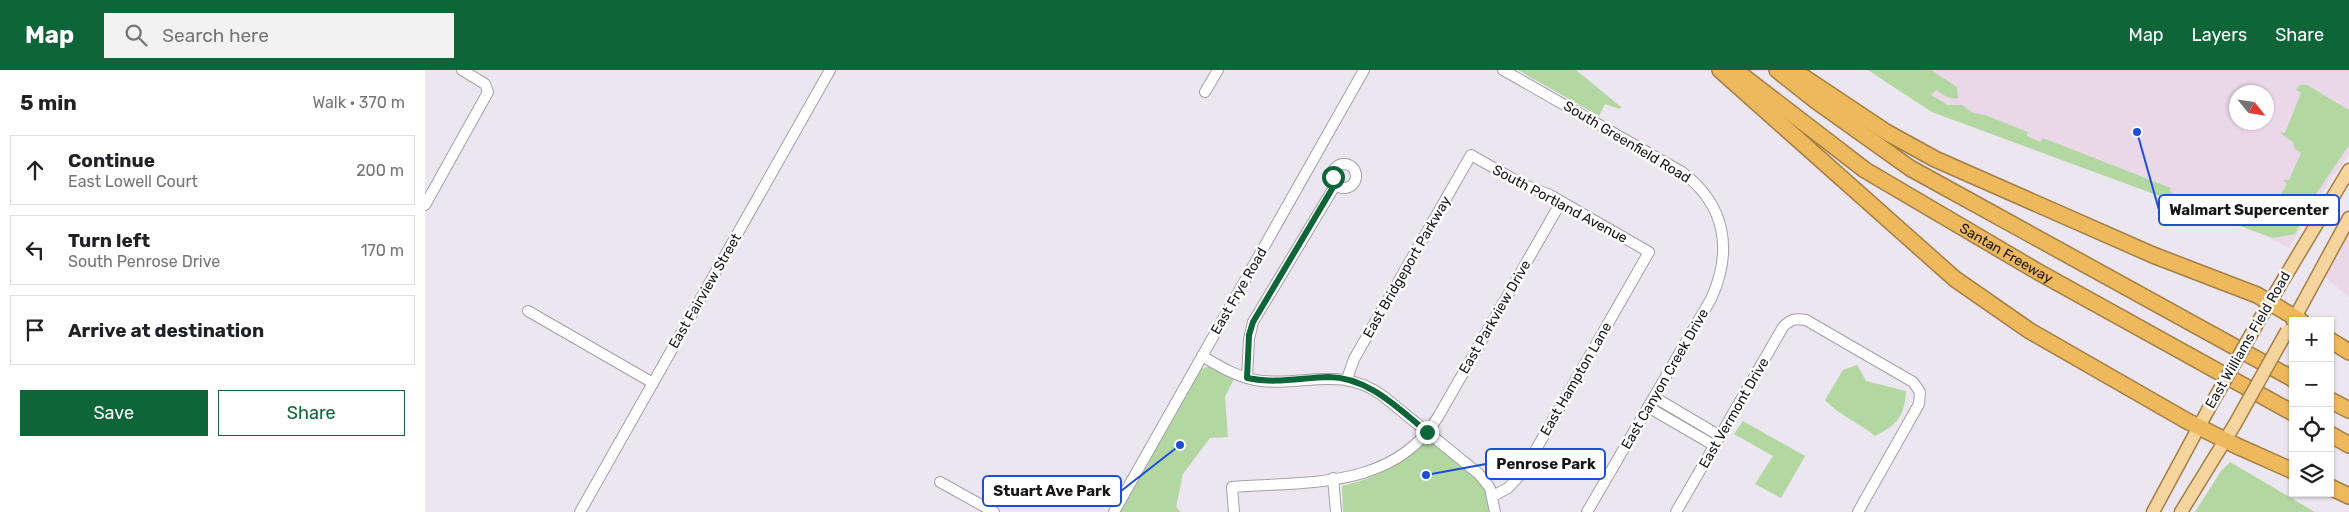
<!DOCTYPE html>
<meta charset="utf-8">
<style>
:root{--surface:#fff;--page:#f2f2f2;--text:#202124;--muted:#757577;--line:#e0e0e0;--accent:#0e6638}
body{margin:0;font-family:Rubik,sans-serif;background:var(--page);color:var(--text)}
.controls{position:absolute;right:15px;bottom:15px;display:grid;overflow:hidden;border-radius:0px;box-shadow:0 1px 4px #0004}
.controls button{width:45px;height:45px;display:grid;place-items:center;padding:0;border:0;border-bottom:1px solid var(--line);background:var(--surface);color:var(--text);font:25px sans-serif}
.compass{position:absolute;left:1804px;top:15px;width:45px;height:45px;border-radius:50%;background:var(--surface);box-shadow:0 1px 4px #0004;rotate:120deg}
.stop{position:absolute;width:15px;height:15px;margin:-11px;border:4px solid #0e6638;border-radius:50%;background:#fff}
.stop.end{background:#0e6638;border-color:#fff;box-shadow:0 1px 5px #0008}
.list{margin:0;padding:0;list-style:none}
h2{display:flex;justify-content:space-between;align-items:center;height:65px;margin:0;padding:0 20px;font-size:21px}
h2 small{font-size:16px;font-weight:400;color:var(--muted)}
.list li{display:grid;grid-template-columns:32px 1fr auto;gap:15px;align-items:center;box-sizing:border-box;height:70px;margin:0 10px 10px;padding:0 10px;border:1px solid var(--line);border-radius:0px}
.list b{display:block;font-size:19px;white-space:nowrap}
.list p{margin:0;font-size:16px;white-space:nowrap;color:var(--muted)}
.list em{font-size:16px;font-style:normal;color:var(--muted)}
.actions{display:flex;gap:10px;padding:15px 20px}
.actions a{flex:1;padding:11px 0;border:1px solid var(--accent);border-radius:0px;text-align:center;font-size:18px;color:var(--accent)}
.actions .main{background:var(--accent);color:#fff}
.icon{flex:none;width:28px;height:28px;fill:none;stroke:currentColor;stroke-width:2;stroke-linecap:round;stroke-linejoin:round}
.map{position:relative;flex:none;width:1924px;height:442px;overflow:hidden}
header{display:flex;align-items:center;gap:30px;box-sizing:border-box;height:70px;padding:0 25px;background:var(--accent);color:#fff}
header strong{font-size:24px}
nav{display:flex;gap:28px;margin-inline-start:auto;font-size:18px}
.search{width:350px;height:45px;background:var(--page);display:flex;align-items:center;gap:12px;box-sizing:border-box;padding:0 18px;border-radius:0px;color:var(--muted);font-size:19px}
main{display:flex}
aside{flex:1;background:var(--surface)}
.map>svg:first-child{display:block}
.commercial{fill:#ead8e9;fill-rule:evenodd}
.green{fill:#b3d7a0}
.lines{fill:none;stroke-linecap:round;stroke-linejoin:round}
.minor-casing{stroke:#a5a0a8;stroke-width:12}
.major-casing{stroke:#a37f45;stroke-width:15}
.highway-casing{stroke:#a37f45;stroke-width:18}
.minor{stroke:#fff;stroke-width:10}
.major{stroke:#f5d49e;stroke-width:12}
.highway{stroke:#eeb85d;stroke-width:15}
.major-bridge-casing{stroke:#a37f45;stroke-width:15;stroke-linecap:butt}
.major-bridge{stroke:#f5d49e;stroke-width:12}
.route{stroke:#0e6638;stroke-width:6}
.labels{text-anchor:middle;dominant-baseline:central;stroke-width:5;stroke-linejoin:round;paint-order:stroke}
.street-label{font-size:14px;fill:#171618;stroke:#fff}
.leader{fill:none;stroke:#1d4ed8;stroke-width:2}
.callout-dot{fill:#1d4ed8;stroke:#fff;stroke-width:2}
.callout{fill:#fff;stroke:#1d4ed8;stroke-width:2}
.callout-label{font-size:15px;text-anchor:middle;font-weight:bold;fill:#171618}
</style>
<header>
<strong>Map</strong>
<div class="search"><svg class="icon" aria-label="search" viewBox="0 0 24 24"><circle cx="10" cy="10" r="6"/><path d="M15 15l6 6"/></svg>Search here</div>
<nav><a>Map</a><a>Layers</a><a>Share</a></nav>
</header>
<main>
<aside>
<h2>5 min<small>Walk · 370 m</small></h2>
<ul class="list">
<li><svg class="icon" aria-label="ahead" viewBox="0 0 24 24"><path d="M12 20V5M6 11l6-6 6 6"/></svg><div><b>Continue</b><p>East Lowell Court</p></div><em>200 m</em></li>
<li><svg class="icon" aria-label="left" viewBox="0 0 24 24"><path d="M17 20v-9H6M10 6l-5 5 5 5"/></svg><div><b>Turn left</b><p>South Penrose Drive</p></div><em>170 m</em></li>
<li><svg class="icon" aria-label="arrive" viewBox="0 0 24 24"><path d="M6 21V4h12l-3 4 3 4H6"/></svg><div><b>Arrive at destination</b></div></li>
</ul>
<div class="actions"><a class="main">Save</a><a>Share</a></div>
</aside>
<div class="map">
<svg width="1924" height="442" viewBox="0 0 1924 442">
<rect width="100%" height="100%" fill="#ebe6ef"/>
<!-- commercial -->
<g class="commercial">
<path d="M1443,0h481v85l-20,27 -40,66 -26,-13 -99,-38 -232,-85zM1812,22h30v30h-30z"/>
<path d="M1924,163v64l-24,-20z"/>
</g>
<!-- green -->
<g class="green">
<path d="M1093,0h58l45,37 -1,2 -15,-5 -6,12z"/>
<path d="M1443,0h63l26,17 1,12 -11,-2 -11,-7 -5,5 17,10h14l11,8 12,2 43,17 -1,4 14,6 2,-4 128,50 -1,4 14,6 2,-4 76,30 25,-40 -4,-4h6l12,-27 -6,-4 -2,-7 -14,-10 6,1 16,-40 -5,-3 4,-5h7l42,25v35l-37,55 -17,34 -22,4 -341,-126z"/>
<path d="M1432,295l9,16 40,10c-1,25 -10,35 -31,45 -17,-14 -35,-20 -50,-36l18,-30z"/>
<path d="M784,296l25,13 -9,18 3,40 -18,1 -27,36 -7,33 5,5h-62l80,-142z"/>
<path d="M1318,351l62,35 -24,42 -26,-14 18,-28 -39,-22z"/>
<path d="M1002,371c22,6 49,35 65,52l-2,19h-147l-1,-26c37,-9 56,-20 85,-45z"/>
<path d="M1805,392l85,50h-120l26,-41z"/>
</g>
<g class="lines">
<defs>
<g id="minor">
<path d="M1078,0l179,102c44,33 51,79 29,127l-124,213"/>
<path d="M780,22l13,-22"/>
<circle cx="919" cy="106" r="12"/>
<path d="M0,135l63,-113 -3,-8 -23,-14"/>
<path d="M103,241l125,72"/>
<path d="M777,286c17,10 33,20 53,24 47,8 84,-16 128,16l96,78 11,14 5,24"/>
<path d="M822,308l2,-39 4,-17 83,-138"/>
<path d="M922,309l7,-20 117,-204 51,29 28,11 99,57 -126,220 -15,16 -15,8"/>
<path d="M1229,327l66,39"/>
<path d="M1223,337l67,39"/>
<path d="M908,408l3,34"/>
<path d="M515,412l54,30"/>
<path d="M155,442l250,-442"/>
<path d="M689,442l250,-442"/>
<path d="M809,442l-2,-25c75,-6 161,3 206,-70l123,-215"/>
<path d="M1251,442l107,-185c8,-8 12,-9 23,-7l107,62 7,10 -1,12 -61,108"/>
</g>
<g id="major">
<path d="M1836,247l88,-147"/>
<path d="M1868,251l56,-103"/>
<path d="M1728,442l55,-102"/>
<path d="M1756,442l54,-88"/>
</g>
<g id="highway">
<path d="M1295,0l235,209 75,52 157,90 50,25 56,25"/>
<path id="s1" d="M1310,0l130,100 170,100 258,143"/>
<path d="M1352,0l39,31 94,67 383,211"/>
<path d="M1368,0l93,62 49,27 218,96 104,40 44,26"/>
<path d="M1905,270l19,12"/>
<path d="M1905,330l19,10"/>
<path d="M1905,364l19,11"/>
<path d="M1905,417l19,9"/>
</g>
</defs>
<!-- minor casing -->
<use href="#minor" class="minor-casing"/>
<!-- major casing -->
<use href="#major" class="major-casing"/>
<!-- highway casing -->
<use href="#highway" class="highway-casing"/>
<!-- minor -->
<use href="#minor" class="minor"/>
<!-- major -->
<use href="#major" class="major"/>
<!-- highway -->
<use href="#highway" class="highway"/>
<defs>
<g id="major-bridge">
<path d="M1783,340l53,-93"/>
<path d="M1810,354l52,-93"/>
</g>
</defs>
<!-- major-bridge casing -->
<use href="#major-bridge" class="major-bridge-casing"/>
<!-- major-bridge -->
<use href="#major-bridge" class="major-bridge"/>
</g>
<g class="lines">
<!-- route -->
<path class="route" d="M908,107l2,7 -82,138 -4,13 -2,43c27,6 53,0 81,-1 40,0 70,31 99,55"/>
</g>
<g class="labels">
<!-- street labels -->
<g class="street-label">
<text transform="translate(1202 72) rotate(31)">South Greenfield Road</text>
<text transform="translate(1135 134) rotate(28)">South Portland Avenue</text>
<text stroke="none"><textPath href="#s1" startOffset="328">Santan Freeway</textPath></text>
<text transform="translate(982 197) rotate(-60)">East Bridgeport Parkway</text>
<text transform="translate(280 221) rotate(-60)">East Fairview Street</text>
<text transform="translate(814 221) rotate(-60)">East Frye Road</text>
<text transform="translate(1070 247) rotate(-60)">East Parkview Drive</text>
<text transform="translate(1823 270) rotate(-60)">East Williams Field Road</text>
<text transform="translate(1151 309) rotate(-60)">East Hampton Lane</text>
<text transform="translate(1240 309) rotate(-60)">East Canyon Creek Drive</text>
<text transform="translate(1309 343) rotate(-60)">East Vermont Drive</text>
</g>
</g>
<!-- callouts -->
<path class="leader" d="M1712 62L1734 140M1001 405L1061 394M755 375L696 421"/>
<g class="callout-dot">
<circle cx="1712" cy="62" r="5"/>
<circle cx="1001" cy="405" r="5"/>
<circle cx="755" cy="375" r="5"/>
</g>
<g class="callout">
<rect x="1734" y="125" width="180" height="30" rx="5"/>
<rect x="1061" y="379" width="119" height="30" rx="5"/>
<rect x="558" y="406" width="138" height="30" rx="5"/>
</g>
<g class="callout-label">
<text x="1824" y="145">Walmart Supercenter</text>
<text x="1121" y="399">Penrose Park</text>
<text x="627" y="426">Stuart Ave Park</text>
</g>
</svg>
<div class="controls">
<button>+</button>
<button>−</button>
<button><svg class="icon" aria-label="locate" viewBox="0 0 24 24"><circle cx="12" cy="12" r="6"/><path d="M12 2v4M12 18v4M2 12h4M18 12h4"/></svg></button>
<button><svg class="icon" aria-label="layers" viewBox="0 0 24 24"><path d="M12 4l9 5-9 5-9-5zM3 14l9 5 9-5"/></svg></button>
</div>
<svg class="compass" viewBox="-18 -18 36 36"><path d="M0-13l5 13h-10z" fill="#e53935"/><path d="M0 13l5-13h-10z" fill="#757577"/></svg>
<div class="stop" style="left:908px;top:107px"></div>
<div class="stop end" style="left:1002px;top:362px"></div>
</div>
</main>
